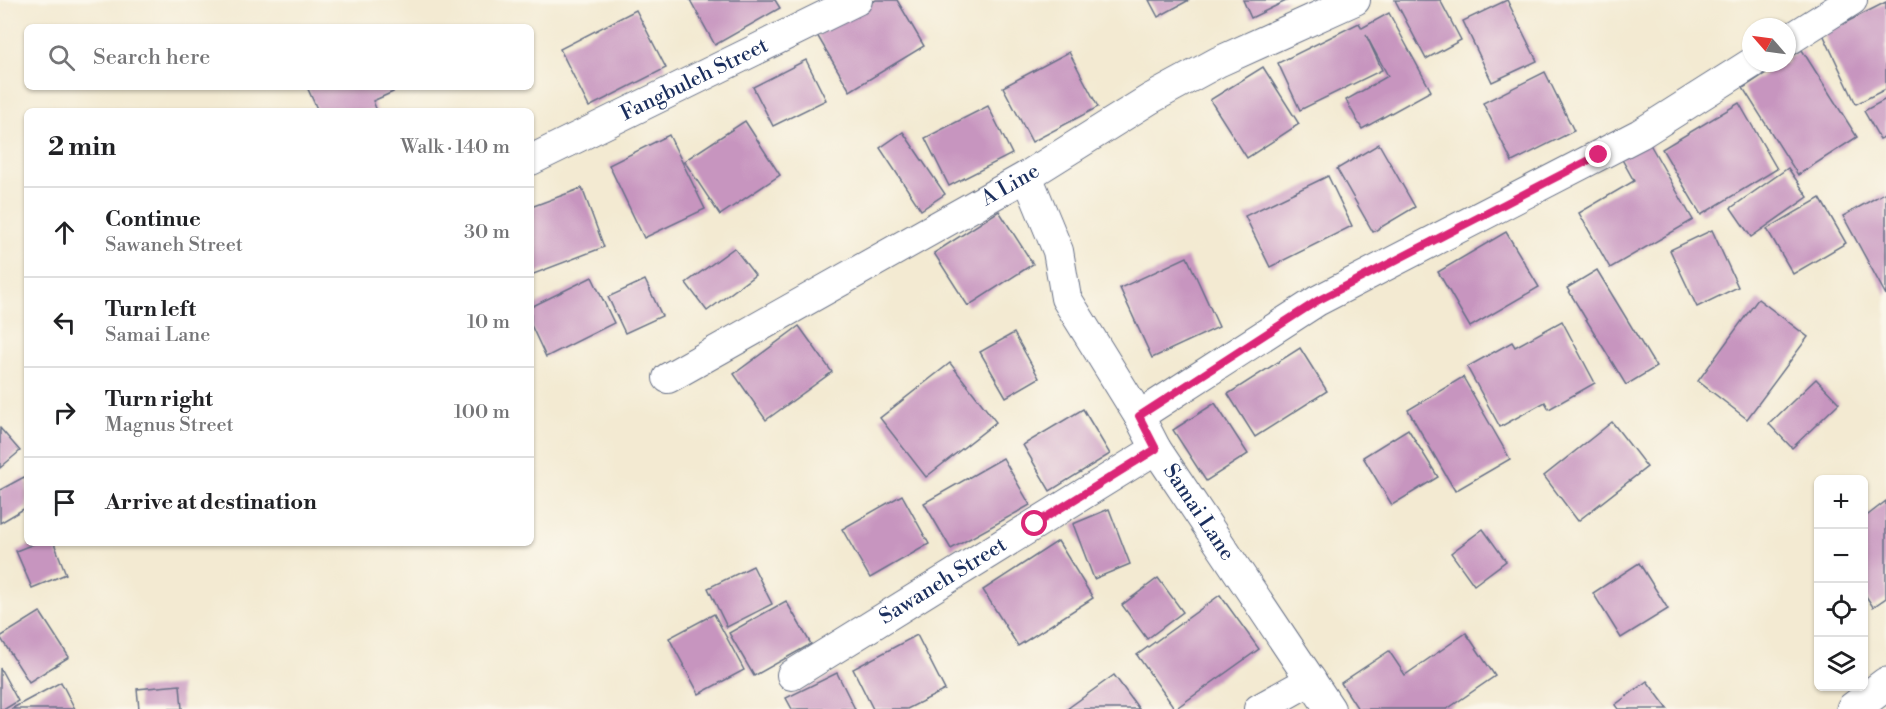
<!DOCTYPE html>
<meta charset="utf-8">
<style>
:root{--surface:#fff;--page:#f2f2f2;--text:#202124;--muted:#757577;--line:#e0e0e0}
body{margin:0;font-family:"Libre Bodoni",serif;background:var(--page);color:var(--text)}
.controls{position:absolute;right:18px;bottom:18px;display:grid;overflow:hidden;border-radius:9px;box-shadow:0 2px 4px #0004}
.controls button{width:54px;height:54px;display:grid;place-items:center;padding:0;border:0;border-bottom:2px solid var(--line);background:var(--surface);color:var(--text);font:30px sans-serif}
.compass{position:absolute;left:1742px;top:18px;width:54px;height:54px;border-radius:50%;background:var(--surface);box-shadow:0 2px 4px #0004;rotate:298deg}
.stop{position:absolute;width:18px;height:18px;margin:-14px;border:4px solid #db2777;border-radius:50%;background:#fff}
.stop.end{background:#db2777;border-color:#fff;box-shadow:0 2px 6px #0008}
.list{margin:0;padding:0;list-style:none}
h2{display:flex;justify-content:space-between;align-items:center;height:78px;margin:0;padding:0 24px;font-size:26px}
h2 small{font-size:20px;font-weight:400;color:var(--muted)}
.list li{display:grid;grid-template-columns:39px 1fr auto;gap:18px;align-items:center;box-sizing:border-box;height:90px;padding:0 24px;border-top:2px solid var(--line)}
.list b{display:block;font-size:22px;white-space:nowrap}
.list p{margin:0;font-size:20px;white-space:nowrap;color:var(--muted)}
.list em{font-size:20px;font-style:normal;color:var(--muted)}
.icon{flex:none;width:33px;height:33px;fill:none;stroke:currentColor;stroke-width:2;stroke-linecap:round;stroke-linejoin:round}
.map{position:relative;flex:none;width:1886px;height:709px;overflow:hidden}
.search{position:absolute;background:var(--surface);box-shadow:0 2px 4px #0004;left:24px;top:24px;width:510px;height:66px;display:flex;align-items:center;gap:15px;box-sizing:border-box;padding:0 21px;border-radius:9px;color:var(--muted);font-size:22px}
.panel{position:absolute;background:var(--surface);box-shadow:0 2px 4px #0004;left:24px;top:108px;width:510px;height:438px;border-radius:9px}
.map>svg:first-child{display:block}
.building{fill:#c795bf}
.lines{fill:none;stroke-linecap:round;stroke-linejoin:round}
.minor-casing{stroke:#677087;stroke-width:32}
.tertiary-casing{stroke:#677087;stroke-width:35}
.minor{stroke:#fff;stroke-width:30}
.tertiary{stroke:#fff;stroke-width:33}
.route{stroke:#db2777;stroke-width:8}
.labels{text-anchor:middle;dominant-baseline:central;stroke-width:4.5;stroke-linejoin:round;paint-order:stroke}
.street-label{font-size:21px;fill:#1b2f5e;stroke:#fbf7ec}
</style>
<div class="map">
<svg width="1886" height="709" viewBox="0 0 1886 709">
<rect width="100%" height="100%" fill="#fbf7ec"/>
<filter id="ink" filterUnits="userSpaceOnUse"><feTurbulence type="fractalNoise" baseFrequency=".0167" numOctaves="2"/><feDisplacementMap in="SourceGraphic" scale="12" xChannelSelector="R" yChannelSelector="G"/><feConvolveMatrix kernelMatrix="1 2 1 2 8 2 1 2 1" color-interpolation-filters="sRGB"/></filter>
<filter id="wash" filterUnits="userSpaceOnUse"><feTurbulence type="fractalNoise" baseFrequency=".008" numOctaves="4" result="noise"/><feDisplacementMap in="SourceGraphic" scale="24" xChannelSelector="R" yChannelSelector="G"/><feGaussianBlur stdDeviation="1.35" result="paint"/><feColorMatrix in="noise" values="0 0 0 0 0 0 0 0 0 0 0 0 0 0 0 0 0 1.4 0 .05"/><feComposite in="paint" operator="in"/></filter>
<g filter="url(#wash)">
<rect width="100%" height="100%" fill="#f3ead2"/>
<g id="blocks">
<!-- building -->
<g class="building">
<path d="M690,0h85l5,8 -65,37z"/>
<path d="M876,0h21l27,46 -74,45 -33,-56z"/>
<path d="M1149,0h40l-31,17z"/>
<path d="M1243,0h45l-37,18z"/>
<path d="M1395,0h45l21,40 -35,19z"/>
<path d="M1507,0l30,61 -45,21 -29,-61z"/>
<path d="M1886,2v87l-30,15 -33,-70z"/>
<path d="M636,10l30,58 -77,39 -29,-58z"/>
<path d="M1389,13l42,78 -69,38 -16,-29 42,-24 -22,-41 16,35 -82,40 -22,-47 81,-40 3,5z"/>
<path d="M1802,50l55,87 -59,38 -55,-87 38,-25h6v-4z"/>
<path d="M1069,52l29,55 -66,35 -29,-55z"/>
<path d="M806,60l20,40 -53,26 -20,-39z"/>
<path d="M1263,67l36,57 -52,34 -37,-58z"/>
<path d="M1545,72l29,59 -62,31 -29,-59z"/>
<path d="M307,87h84l2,5 -20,9 4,10h-59z"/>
<path d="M1886,99v37l-6,3 -16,-28z"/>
<path d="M1739,103l38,66 -76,46 -39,-66z"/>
<path d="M988,106l24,48 -63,32 -24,-48z"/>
<path d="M745,121l35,54 -60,40 -36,-54z"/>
<path d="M903,132l42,62 -24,16 -41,-62z"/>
<path d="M669,135l36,74 -61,29 -35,-73z"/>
<path d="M1647,139l46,81 -83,48 -31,-55 55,-32 -15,-27z"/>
<path d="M1379,144l36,63 -42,25 -36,-63z"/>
<path d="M1788,168l20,29 -57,40 -20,-29z"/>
<path d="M1328,176l24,50 -82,41 -25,-51z"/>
<path d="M582,188l22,59 -73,28v-68z"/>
<path d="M1886,192v103l-43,-79z"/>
<path d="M1820,198l26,45 -53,31 -26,-45z"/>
<path d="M999,211l34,53 -65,42 -34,-53z"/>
<path d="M1712,230l26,57 -41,20 -27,-57z"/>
<path d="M1506,232l33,55 -69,40 -32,-55z"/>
<path d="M734,248l21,27 -48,36 -21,-28z"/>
<path d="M1187,257l32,70 -67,31 -32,-70z"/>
<path d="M1597,270l59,97 -30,18 -59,-97z"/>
<path d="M592,277l22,46 -68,34 -15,-32v-18z"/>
<path d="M645,280l17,36 -37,17 -17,-36z"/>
<path d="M1758,299l50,38 -61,82 -49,-38z"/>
<path d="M1562,321l33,62 -46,26 -4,-7 -45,25 -33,-60 45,-25 3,5z"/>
<path d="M799,326l33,46 -66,48 -32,-46z"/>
<path d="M1014,333l25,45 -33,19 -26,-45z"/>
<path d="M1300,348l27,43 -72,46 -27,-43z"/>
<path d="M950,363l46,59 -70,55 -46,-59z"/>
<path d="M1463,377l47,82 -55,32 -47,-81z"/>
<path d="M1816,379l23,24 -47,45 -23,-24z"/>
<path d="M1215,403l33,51 -42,27 -33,-51z"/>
<path d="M1083,409l27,45 -60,37 -27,-46z"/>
<path d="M1612,422l35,45 -69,54 -34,-45z"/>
<path d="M0,428l20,23 -20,17z"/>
<path d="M1408,429l30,48 -46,28 -29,-48z"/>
<path d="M1003,458l27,47 -79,44 -27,-46z"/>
<path d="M24,477l3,5v25l-27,16v-33z"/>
<path d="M902,495l27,49 -59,34 -28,-49z"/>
<path d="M1886,501v97l-13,9 -9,-14v-75z"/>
<path d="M1109,509l21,55 -36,15 -21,-55z"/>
<path d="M1483,529l23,32 -32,24 -23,-32z"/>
<path d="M1058,541l35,57 -75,48 -35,-56z"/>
<path d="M36,543h18l12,31 -34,14 -16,-37z"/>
<path d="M1639,563l29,46 -47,29 -28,-45z"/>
<path d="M753,566l19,38 -45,23 -19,-39z"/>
<path d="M1158,578l25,34 -36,27 -25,-34z"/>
<path d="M1220,595l39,54 -84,60 -38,-54z"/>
<path d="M786,601l25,43 -57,32 -25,-43z"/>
<path d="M40,612l29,45 -40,25 -29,-45z"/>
<path d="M714,614l30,56 -45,24 -30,-56z"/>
<path d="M1466,633l29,43 -48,33h-89l-17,-26 48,-32 16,24z"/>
<path d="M917,635l28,55 -38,19h-34l-20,-40z"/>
<path d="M0,668l18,33 -13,8h-5z"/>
<path d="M837,673l18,36h-63l-6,-11z"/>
<path d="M1114,675l25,34h-72z"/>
<path d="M1647,681l21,28h-50l-3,-4z"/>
<path d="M61,682l14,27h-64z"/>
<path d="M180,685l2,24h-43l-2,-20z"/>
</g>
</g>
</g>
<g filter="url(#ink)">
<use href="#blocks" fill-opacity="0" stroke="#677087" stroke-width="1.5"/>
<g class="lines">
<defs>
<g id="minor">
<path d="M1787,41l65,-41"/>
<path id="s1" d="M531,160l326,-160"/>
<path id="s2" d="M1027,176l31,75 8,47 73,118 17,33 174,260"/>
<path id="s3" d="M668,378l359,-202 123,-77 68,-37 137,-62"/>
<path d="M1139,416l178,-115 323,-167 112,-71"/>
<path id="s4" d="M792,675l364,-226"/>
<path d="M1259,709l52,-29"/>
</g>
<path id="tertiary" d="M1853,709l33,-25"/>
</defs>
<!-- minor casing -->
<use href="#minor" class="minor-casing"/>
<!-- tertiary casing -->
<use href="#tertiary" class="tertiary-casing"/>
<!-- minor -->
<use href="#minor" class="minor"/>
<!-- tertiary -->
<use href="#tertiary" class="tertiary"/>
</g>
</g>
<g class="lines" filter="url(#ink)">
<!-- route -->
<path class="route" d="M1035,524l121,-75 -17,-33 178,-115 282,-146"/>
</g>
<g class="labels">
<!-- street labels -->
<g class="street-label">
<text stroke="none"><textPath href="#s1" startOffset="182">Fangbuleh Street</textPath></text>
<text stroke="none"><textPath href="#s3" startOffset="393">A Line</textPath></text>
<text stroke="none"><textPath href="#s2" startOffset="381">Samai Lane</textPath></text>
<text stroke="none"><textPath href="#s4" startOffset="178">Sawaneh Street</textPath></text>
</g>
</g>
</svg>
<div class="controls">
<button>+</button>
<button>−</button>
<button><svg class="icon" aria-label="locate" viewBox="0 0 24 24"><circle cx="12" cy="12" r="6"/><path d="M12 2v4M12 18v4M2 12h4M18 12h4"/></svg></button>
<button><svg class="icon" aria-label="layers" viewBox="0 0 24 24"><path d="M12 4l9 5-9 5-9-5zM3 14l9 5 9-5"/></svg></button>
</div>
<svg class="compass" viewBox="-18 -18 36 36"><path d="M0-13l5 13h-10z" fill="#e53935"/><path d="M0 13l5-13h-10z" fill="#757577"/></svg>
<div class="stop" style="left:1035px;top:524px"></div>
<div class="stop end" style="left:1599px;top:155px"></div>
<div class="search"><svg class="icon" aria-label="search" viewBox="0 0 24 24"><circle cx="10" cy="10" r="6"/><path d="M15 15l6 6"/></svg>Search here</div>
<section class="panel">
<h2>2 min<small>Walk · 140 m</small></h2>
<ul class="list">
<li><svg class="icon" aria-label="ahead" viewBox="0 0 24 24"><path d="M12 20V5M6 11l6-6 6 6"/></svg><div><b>Continue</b><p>Sawaneh Street</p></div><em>30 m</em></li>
<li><svg class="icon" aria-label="left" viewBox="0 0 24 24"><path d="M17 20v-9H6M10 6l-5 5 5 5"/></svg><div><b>Turn left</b><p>Samai Lane</p></div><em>10 m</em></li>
<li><svg class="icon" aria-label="right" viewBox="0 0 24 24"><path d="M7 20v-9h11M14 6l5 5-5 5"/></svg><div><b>Turn right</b><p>Magnus Street</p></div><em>100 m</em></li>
<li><svg class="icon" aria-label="arrive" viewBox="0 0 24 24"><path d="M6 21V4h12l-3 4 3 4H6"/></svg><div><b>Arrive at destination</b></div></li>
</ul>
</section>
</div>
